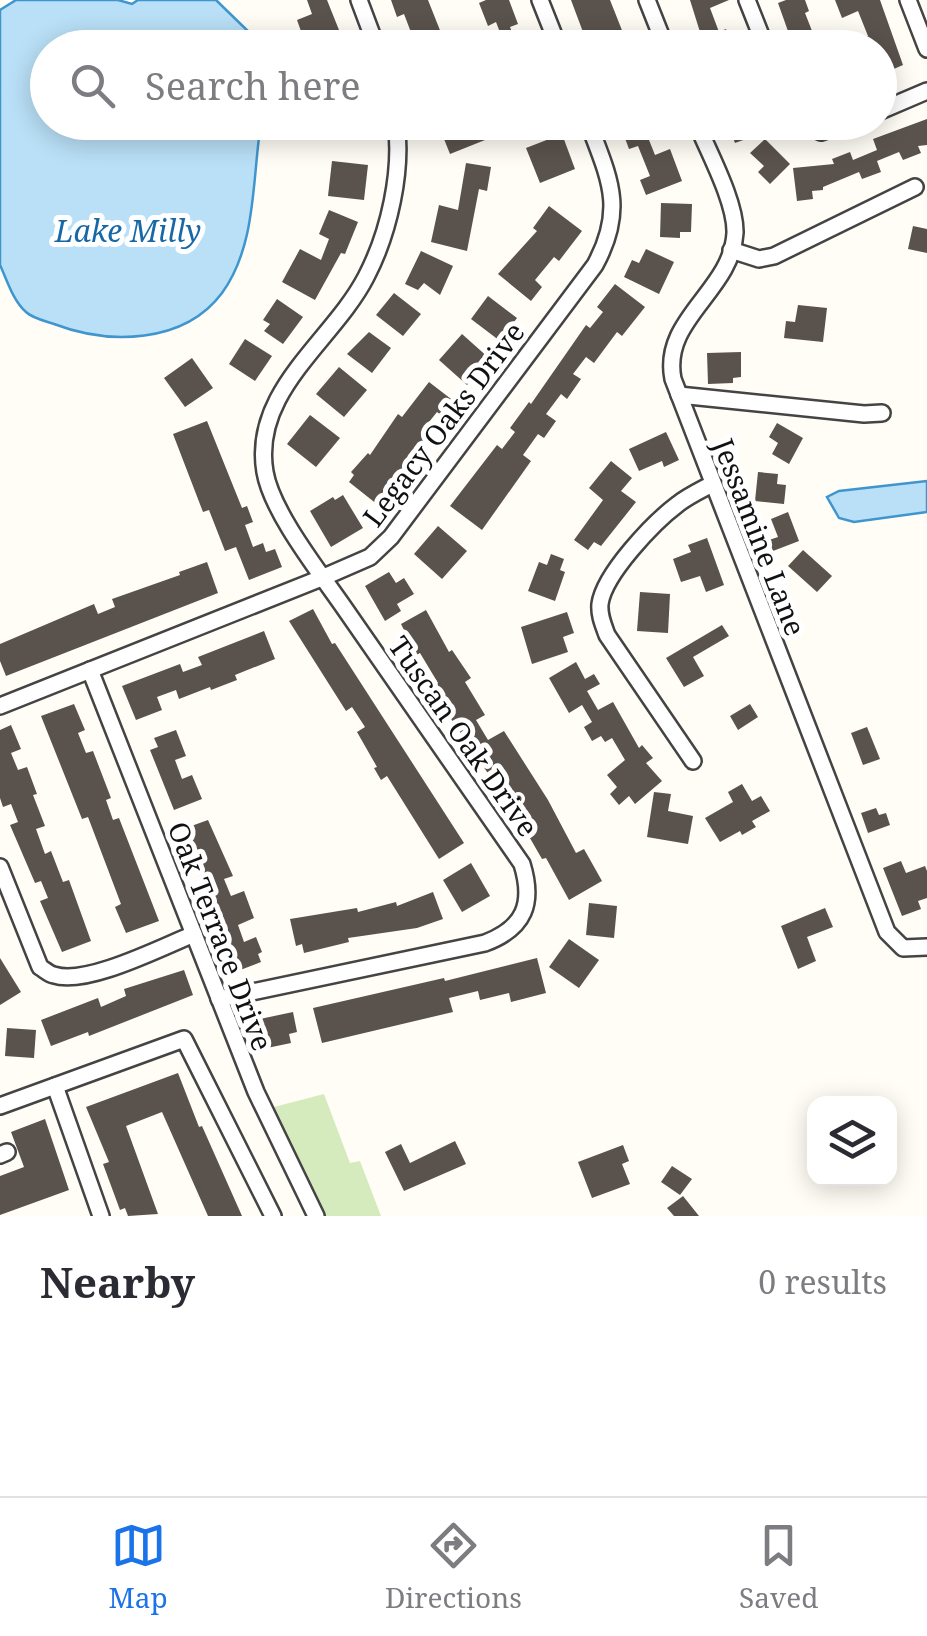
<!DOCTYPE html>
<style>
:root{--surface:#fff;--page:#f2f2f3;--text:#2b2b33;--muted:#7c7c81;--line:#e1e1e2;--accent:#1a73e8}
body{margin:0;font-family:"Noto Serif",serif;background:var(--page);color:var(--text)}
.controls{position:absolute;right:30px;bottom:30px;display:grid;overflow:hidden;border-radius:20px;box-shadow:0 5px 25px #0003}
.controls button{width:90px;height:90px;display:grid;place-items:center;padding:0;border:0;border-bottom:2px solid var(--line);background:var(--surface);color:var(--text);font:50px sans-serif}
.list{margin:0;padding:0;list-style:none}
h2{display:flex;justify-content:space-between;align-items:center;height:130px;margin:0;padding:0 40px;font-size:42px}
h2 small{font-size:32px;font-weight:400;color:var(--muted)}
.icon{flex:none;width:55px;height:55px;fill:none;stroke:currentColor;stroke-width:2;stroke-linecap:round;stroke-linejoin:round}
.map{position:relative;flex:none;width:927px;height:1216px;overflow:hidden}
.search{position:absolute;background:var(--surface);box-shadow:0 5px 25px #0003;left:30px;right:30px;top:30px;height:110px;display:flex;align-items:center;gap:25px;box-sizing:border-box;padding:0 35px;border-radius:55px;color:var(--muted);font-size:38px}
.sheet{height:280px;background:var(--surface)}
nav{display:flex;justify-content:space-around;align-items:center;box-sizing:border-box;height:140px;border-top:2px solid var(--line);background:var(--surface);font-size:28px;color:var(--muted)}
nav a{display:grid;justify-items:center;gap:5px}
nav .on{color:var(--accent)}
.map>svg:first-child{display:block}
.green{fill:#d5ebbd}
.water{fill:#b9e0f7;stroke:#3f96cf;stroke-width:2.5}
.building{fill:#5a524d}
.lines{fill:none;stroke-linecap:round;stroke-linejoin:round}
.minor-casing{stroke:#444;stroke-width:20}
.minor{stroke:#fff;stroke-width:15}
.labels{text-anchor:middle;dominant-baseline:central;stroke-width:10;stroke-linejoin:round;paint-order:stroke}
.street-label{font-size:28px;fill:#111;stroke:#fff}
.water-label{font-size:30px;font-style:italic;fill:#1768a6;stroke:#fff}
</style>
<div class="map">
<svg width="927" height="1216" viewBox="0 0 927 1216">
<rect width="100%" height="100%" fill="#fffdf5"/>
<!-- green -->
<path class="green" d="M324,1094l26,69 10,-2 21,55h-60l-51,-108z"/>
<!-- water -->
<g class="water">
<path d="M16,0h102l14,4 6,-4h78l37,36 4,11 -209,1v74l213,1c-9,55 -4,122 -39,170 -38,51 -113,52 -168,31 -9,-3 -22,-6 -28,-12 -13,-11 -19,-32 -26,-47v-255z"/>
<path d="M927,481v31l-73,10 -15,-4 -12,-21 12,-6z"/>
</g>
<!-- building -->
<g class="building">
<path d="M307,0h20l16,40 -21,8h-15l-10,-28 15,-6z"/>
<path d="M391,0h37l19,48h-30l-13,-34 -7,3z"/>
<path d="M486,0h23l9,24 -8,3 8,21h-12l-10,-26 -8,4 -9,-23z"/>
<path d="M571,0h39l19,48h-40z"/>
<path d="M690,0h39l-19,8 9,24 7,-3 7,19h-28z"/>
<path d="M786,0h19l4,11 -4,2 9,23 9,-4 6,16h-35l-16,-45z"/>
<path d="M835,0h45l23,65 -23,10v-27h-20l-2,-8 10,-4 -10,-25 -16,7z"/>
<path d="M927,119v26l-9,1 3,7 -18,7 -4,-8 -22,9 4,11 -19,7 -3,-7 -36,15v3l-11,1 1,8 -16,2 -4,-33 41,-4 -2,-5 18,-7 3,8 24,-10 -4,-11z"/>
<path d="M448,122h30l7,18 -35,14 -6,-15 9,-3z"/>
<path d="M619,122h33l3,10 -8,3 8,20 15,-6 12,32 -36,14 -6,-15 10,-4 -12,-30 -9,3z"/>
<path d="M727,122h37l4,9 -33,12z"/>
<path d="M562,134l13,35 -35,14 -14,-35z"/>
<path d="M765,139l25,25 -20,20 -12,-12 6,-6 -14,-13z"/>
<path d="M332,161l36,4 -4,35 -36,-4z"/>
<path d="M466,163l25,4 -4,24 -8,-2 -12,62 -36,-9 8,-37 19,5z"/>
<path d="M661,203l31,1 -1,28h-11v6l-20,-1z"/>
<path d="M549,206l33,25 -23,30 -5,-4 -19,23 7,7 -11,14 -33,-27 39,-43 -4,-3z"/>
<path d="M329,210l29,12 -13,32 -4,-1 -26,47 -33,-18 18,-33 21,11 8,-21 -10,-5z"/>
<path d="M913,226l14,3v24l-19,-4z"/>
<path d="M646,249l28,13 -15,32 -35,-17 8,-17 7,3z"/>
<path d="M421,251l32,15 -13,29 -16,-12 -6,7 -13,-6z"/>
<path d="M615,284l30,23 -23,29 -5,-4 -23,31 -8,-6 -13,17 8,5 -14,20 -6,-5 -15,20 10,7 -12,17 -6,-4 -15,21 8,6 -49,69 -32,-24 47,-61 5,4 13,-17 -5,-4 19,-26 2,2 55,-79 4,3 13,-16 -6,-5z"/>
<path d="M394,293l27,21 -18,22 -27,-21z"/>
<path d="M488,296l29,22 -17,23 -29,-22z"/>
<path d="M277,299l26,18 -20,27 -19,-13 6,-7 -7,-4z"/>
<path d="M798,305l29,3 -4,34 -39,-4 2,-17 9,1z"/>
<path d="M369,332l22,16 -19,25 -25,-19z"/>
<path d="M462,334l28,25 -23,26 -28,-25z"/>
<path d="M245,339l27,17 -17,25 -26,-17z"/>
<path d="M741,352v25l-8,1v5l-25,1 -1,-31z"/>
<path d="M192,358l21,30 -28,19 -21,-29z"/>
<path d="M339,367l28,23 -23,27 -28,-23z"/>
<path d="M429,382l26,20 -11,15 -7,-5 -16,20 8,7 -51,66 -29,-23 5,-7 -3,-3 17,-19 2,2 28,-41 4,3z"/>
<path d="M310,415l30,23 -24,29 -29,-23z"/>
<path d="M207,421l35,87 5,-2 6,16 -8,3 8,22 10,-4 3,9 9,-3 7,18 -33,13 -13,-33 -11,4 -16,-41 -6,2 -30,-78z"/>
<path d="M777,423l26,15 -14,26 -17,-10 6,-11 -9,-6z"/>
<path d="M666,432l13,28 -15,7 -2,-6 -23,10 -10,-22z"/>
<path d="M611,461l21,17 -11,13 15,11 -35,44 -7,-4 -6,8 -14,-10 29,-40 -14,-12z"/>
<path d="M758,472l20,2 -1,10 9,1 -2,19 -29,-3z"/>
<path d="M343,495l20,33 -32,19 -21,-36 23,-14 2,3z"/>
<path d="M788,512l11,29 -26,10 -4,-11 9,-3 -7,-18z"/>
<path d="M438,526l29,25 -25,28 -28,-25z"/>
<path d="M707,538l17,47 -18,7 -6,-16 -19,6 -8,-23 18,-7 -3,-7z"/>
<path d="M803,550l29,26 -15,16 -29,-26z"/>
<path d="M551,554l13,5 -4,11 5,2 -10,29 -27,-10 11,-29 8,3z"/>
<path d="M207,562l11,31 -212,83 -6,-15v-17l94,-40 4,10 17,-7 -3,-8 68,-24 -1,-3z"/>
<path d="M389,572l7,11 8,-5 10,16 -17,10 4,7 -16,10 -20,-35z"/>
<path d="M640,592l30,2 -2,39 -31,-2z"/>
<path d="M313,609l19,35 3,-1 129,200 -25,16 -52,-83 -6,4 -7,-12 3,-1 -20,-35 8,-5 -13,-20 -6,4 -57,-90z"/>
<path d="M426,610l23,42 3,-2 19,28 -6,4 20,33 -9,5 12,20 16,-9 44,69 28,53 8,-4 18,32 -33,19 -23,-42 -4,1 -23,-40 -89,-131 8,-5 -18,-30 -9,5 -11,-18 7,-4 -6,-12z"/>
<path d="M567,612l7,21 -11,4 5,15 -36,12 -11,-37z"/>
<path d="M722,625l7,11 -36,21 11,19 -20,11 -18,-29z"/>
<path d="M264,631l11,28 -40,16 2,5 -26,10 -1,-3 -31,12 -3,-9 -19,7 5,13 -26,10 -14,-34 58,-22 3,8 19,-7 -4,-8z"/>
<path d="M576,662l9,17 9,-5 6,10 -13,7 11,19 15,-8 26,46 3,-3 11,13 -7,5 16,18 -27,23 -6,-8 -10,9 -9,-11 7,-7 -10,-12 18,-15 -13,-22 -7,4 -4,-6 -9,5 -8,-14 8,-5 -10,-17 -13,8 -20,-35z"/>
<path d="M74,704l11,26 -7,3 8,20 7,-2 18,47 -5,2 7,20 6,-2 40,103 -33,12 -11,-26 6,-3 -33,-87 -6,2 -41,-103z"/>
<path d="M750,704l8,13 -20,13 -8,-14z"/>
<path d="M11,725l10,24 -10,4 7,17 9,-3 10,27 -4,1 12,31 -9,3 9,25 6,-3 12,31 6,-2 22,61 -29,11 -22,-51 8,-3 -7,-17 -6,2 -25,-58 8,-3 -7,-18 -8,3 -3,-9v-68z"/>
<path d="M867,727l13,32 -17,6 -12,-32z"/>
<path d="M176,730l10,26 -11,4 7,19 10,-4 10,24 -28,11 -24,-60 8,-3 -4,-9z"/>
<path d="M742,784l10,17 9,-5 9,15 -18,10 4,6 -14,8 -2,-4 -20,11 -15,-24 28,-16 -5,-10z"/>
<path d="M654,792l17,2 -3,17 25,5 -5,28 -41,-7z"/>
<path d="M876,808l3,7 7,-2 4,12 -22,8 -7,-20z"/>
<path d="M208,820l25,56 -9,3 7,17 13,-5 10,27 -16,7 6,17 12,-5 6,15 -4,2 3,8 -26,10 -37,-99 7,-3 -7,-16 -5,2 -10,-27z"/>
<path d="M901,861l5,12 19,-7 2,5v27l-9,3 3,8 -19,7 -19,-48z"/>
<path d="M471,863l19,33 -28,16 -19,-32z"/>
<path d="M433,892l10,27 -26,9 -69,10 1,4 -45,11 -2,-9 -6,2 -6,-27 67,-11 1,4 38,-10 1,4z"/>
<path d="M589,903l28,3 -3,32 -28,-3z"/>
<path d="M825,908l8,19 -26,10 9,24 -18,8 -17,-43z"/>
<path d="M569,939l30,21 -20,28 -30,-21z"/>
<path d="M0,958l21,34 -21,13z"/>
<path d="M537,958l9,35 -35,9 -2,-9 -29,7 -2,-9 -29,7 4,14 -131,31 -9,-35 131,-30 1,3z"/>
<path d="M184,970l9,25 -104,41 -1,-4 -37,14 -10,-26 57,-22 3,9 25,-11 -2,-7z"/>
<path d="M293,1012l4,20 -8,2 2,9 -24,5 -7,-29z"/>
<path d="M7,1028l29,2 -2,28 -29,-2z"/>
<path d="M178,1073l21,54 3,-1 40,90h-34l-46,-104 -36,14 32,88 -30,2 -3,-8 -5,2 -17,-46 6,-2 -23,-55z"/>
<path d="M45,1119l24,71 -69,25v-39l24,-9 -13,-35z"/>
<path d="M455,1141l11,23 -62,27 -19,-39 16,-8 9,19z"/>
<path d="M623,1145l6,16 -7,3 8,20 -38,14 -14,-36z"/>
<path d="M672,1166l20,13 -12,16 -19,-13z"/>
<path d="M683,1196l16,20h-25l-7,-8z"/>
</g>
<g class="lines">
<defs>
<g id="minor">
<path d="M359,0l18,48"/>
<path d="M540,0l19,48"/>
<path d="M647,0l19,48"/>
<path d="M747,0l19,48"/>
<path d="M908,0l19,49"/>
<path d="M880,111l47,-20"/>
<path d="M696,122c12,29 40,80 39,111 -3,58 -74,86 -62,146l214,553 16,16 24,-1"/>
<path d="M800,122l21,10 30,-10"/>
<path d="M731,250l28,9 15,-3 141,-69"/>
<path d="M679,395l185,19 18,-1"/>
<path d="M90,670l166,422 60,124"/>
<path d="M0,706l324,-129 46,-20 21,-20 204,-272c31,-57 14,-87 -7,-143"/>
<path d="M693,761l-86,-126c-4,-11 -8,-20 -7,-31 4,-30 54,-82 78,-100 10,-8 23,-14 34,-20"/>
<path d="M0,867l40,100c5,3 9,7 14,8 32,11 108,-28 140,-41"/>
<path d="M219,999l266,-56c40,-15 49,-40 37,-79 -59,-85 -118,-170 -177,-255 -24,-35 -73,-96 -80,-137 -14,-81 68,-131 101,-195 23,-44 37,-106 30,-155"/>
<path d="M55,1086l46,130"/>
<path d="M0,1106l184,-67 89,177"/>
<path d="M0,1155l7,-3"/>
</g>
</defs>
<!-- minor casing -->
<use href="#minor" class="minor-casing"/>
<!-- minor -->
<use href="#minor" class="minor"/>
</g>
<g class="labels">
<!-- street labels -->
<g class="street-label">
<text transform="translate(443 424) rotate(-53)">Legacy Oaks Drive</text>
<text transform="translate(760 537) rotate(69)">Jessamine Lane</text>
<text transform="translate(464 736) rotate(55)">Tuscan Oak Drive</text>
<text transform="translate(221 936) rotate(69)">Oak Terrace Drive</text>
</g>
<!-- water labels -->
<g class="water-label">
<text x="128" y="230">Lake Milly</text>
</g>
</g>
</svg>
<div class="controls">
<button><svg class="icon" aria-label="layers" viewBox="0 0 24 24"><path d="M12 4l9 5-9 5-9-5zM3 14l9 5 9-5"/></svg></button>
</div>
<div class="search"><svg class="icon" aria-label="search" viewBox="0 0 24 24"><circle cx="10" cy="10" r="6"/><path d="M15 15l6 6"/></svg>Search here</div>
</div>
<section class="sheet">
<h2>Nearby<small>0 results</small></h2>
<ul class="list">
</ul>
</section>
<nav>
<a class="on"><svg class="icon" aria-label="map" viewBox="0 0 24 24"><path d="M3 6l6-2 6 2 6-2v14l-6 2-6-2-6 2zM9 4v14M15 6v14"/></svg>Map</a>
<a><svg class="icon" aria-label="directions" viewBox="0 0 24 24"><path d="M12 3l9 9-9 9-9-9zM9 14v-3h6M13 9l2 2-2 2"/></svg>Directions</a>
<a><svg class="icon" aria-label="saved" viewBox="0 0 24 24"><path d="M7 4h10v16l-5-4-5 4z"/></svg>Saved</a>
</nav>
